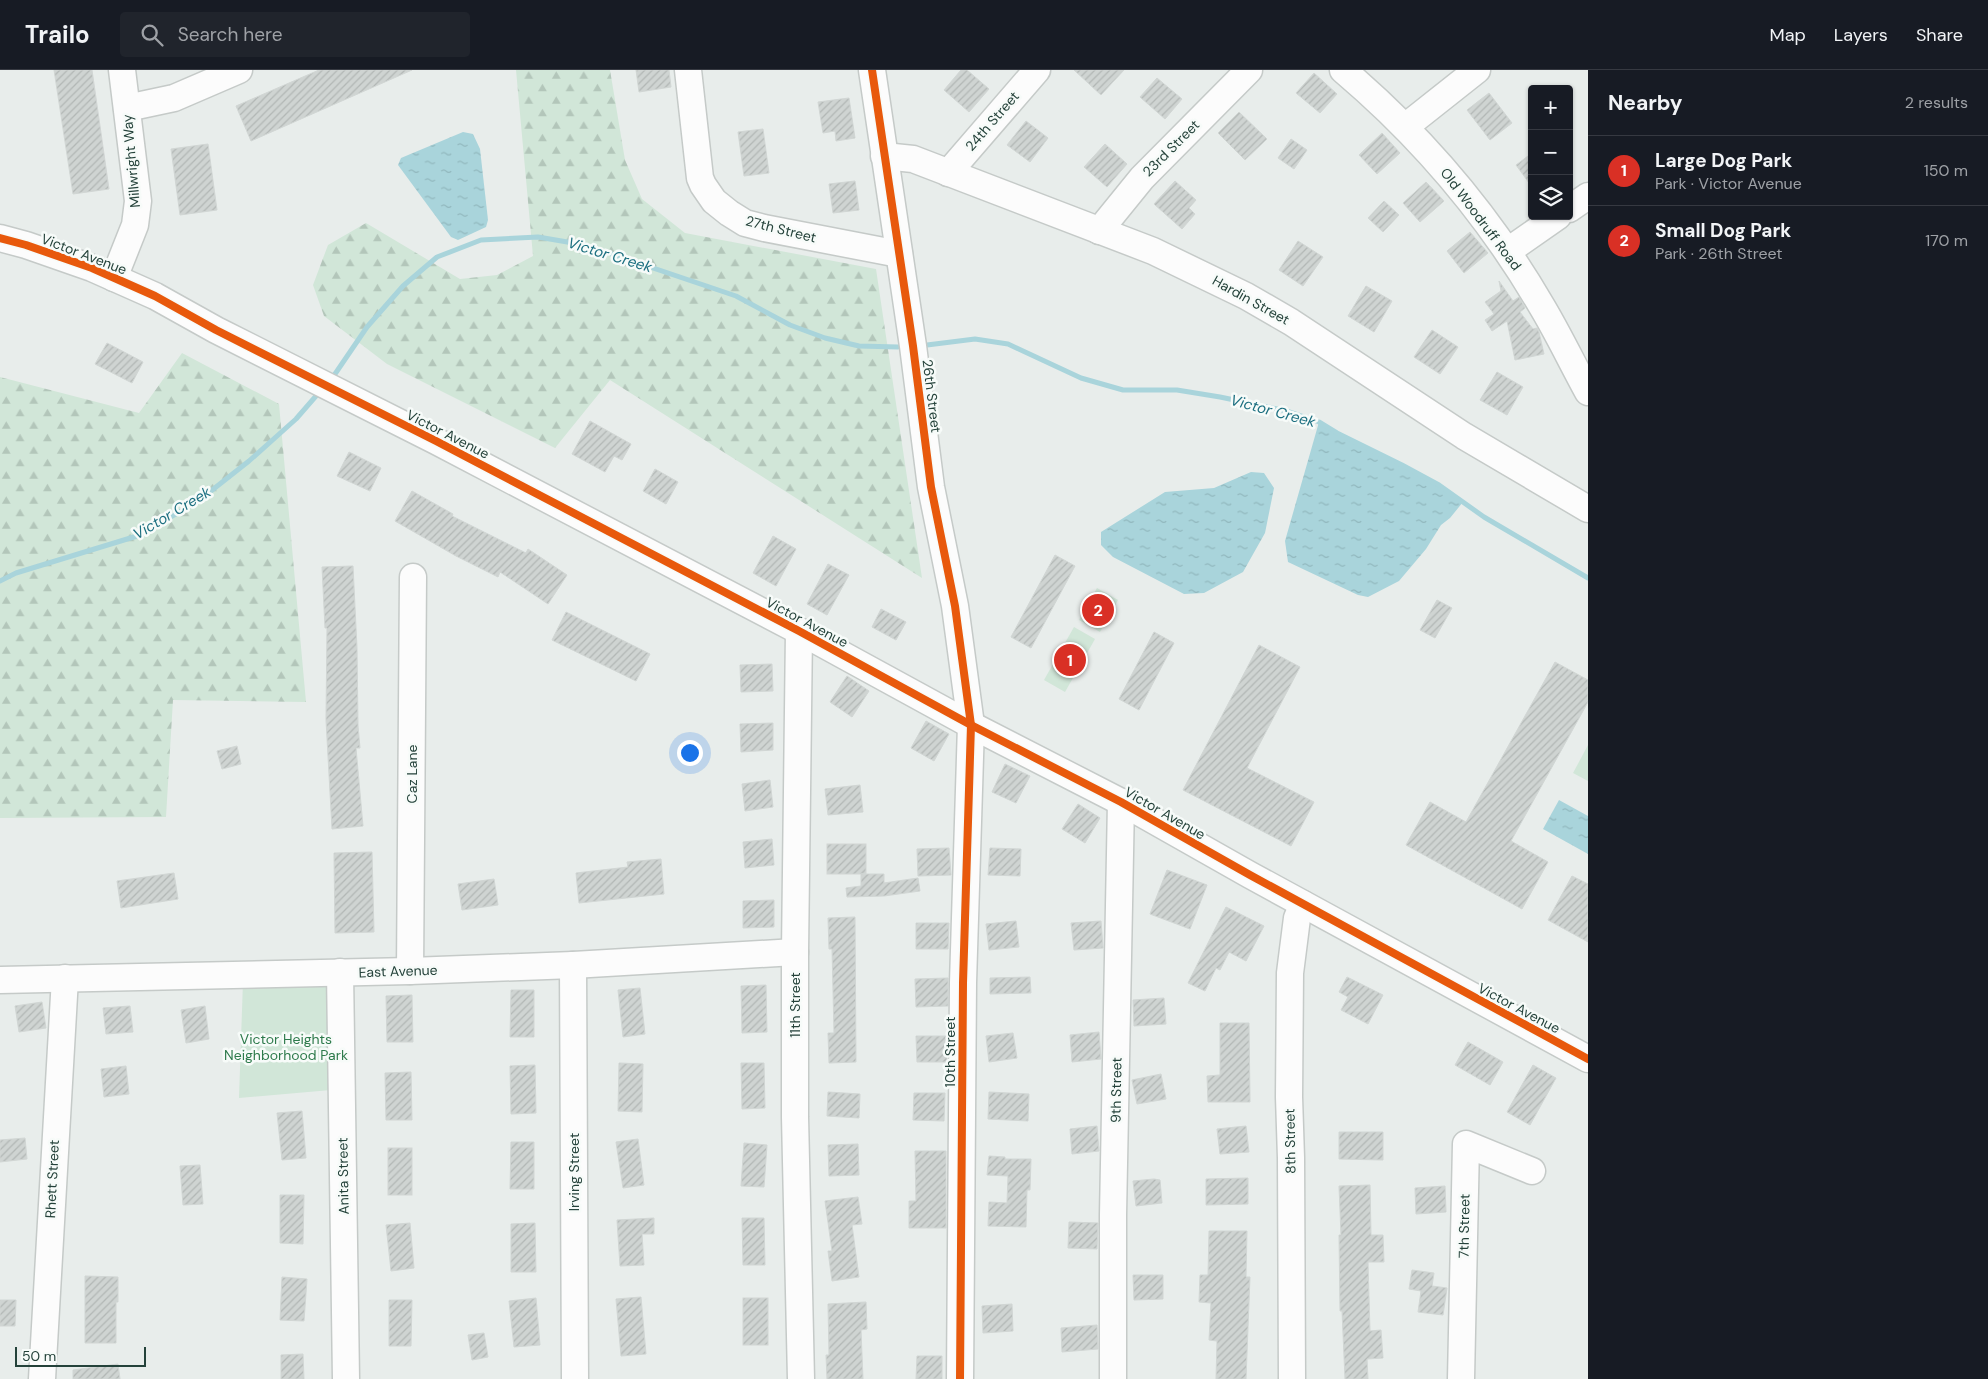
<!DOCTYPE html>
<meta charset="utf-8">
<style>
:root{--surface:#171b24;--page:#20242c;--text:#f1f3f6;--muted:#9ea1a6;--line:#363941;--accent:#d93025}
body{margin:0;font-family:"DM Sans",sans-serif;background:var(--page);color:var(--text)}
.controls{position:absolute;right:15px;top:15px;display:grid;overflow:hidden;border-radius:5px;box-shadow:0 1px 4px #0004}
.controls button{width:45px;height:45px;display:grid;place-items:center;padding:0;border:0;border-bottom:1px solid var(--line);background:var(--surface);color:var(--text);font:25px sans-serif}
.scale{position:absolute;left:15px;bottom:12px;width:131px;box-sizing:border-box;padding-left:5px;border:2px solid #24423a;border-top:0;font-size:14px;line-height:18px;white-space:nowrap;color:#24423a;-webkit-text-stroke:4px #f7fbf9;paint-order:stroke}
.you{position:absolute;left:689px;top:682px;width:18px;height:18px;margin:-12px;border:4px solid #fff;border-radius:50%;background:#1a73e8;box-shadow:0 0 0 8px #1a73e833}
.badge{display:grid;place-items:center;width:32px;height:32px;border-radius:50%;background:var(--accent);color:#fff;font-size:16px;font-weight:700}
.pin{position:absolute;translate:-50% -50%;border:2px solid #fff;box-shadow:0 1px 5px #0006}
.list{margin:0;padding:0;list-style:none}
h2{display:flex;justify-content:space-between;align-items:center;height:65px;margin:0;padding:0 20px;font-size:21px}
h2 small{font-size:16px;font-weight:400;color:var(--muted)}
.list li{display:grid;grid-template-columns:32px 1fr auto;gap:15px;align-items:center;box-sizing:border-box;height:70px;padding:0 20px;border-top:1px solid var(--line)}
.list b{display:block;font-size:19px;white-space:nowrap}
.list p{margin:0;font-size:16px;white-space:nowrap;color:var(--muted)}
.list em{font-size:16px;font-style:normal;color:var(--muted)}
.icon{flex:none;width:28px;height:28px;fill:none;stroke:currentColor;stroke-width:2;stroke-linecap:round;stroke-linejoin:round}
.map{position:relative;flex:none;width:1588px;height:1309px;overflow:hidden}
header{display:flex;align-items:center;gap:30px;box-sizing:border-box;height:70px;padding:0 25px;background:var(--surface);border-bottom:1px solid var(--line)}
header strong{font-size:24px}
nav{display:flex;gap:28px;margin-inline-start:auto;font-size:18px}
.search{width:350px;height:45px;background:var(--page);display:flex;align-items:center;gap:12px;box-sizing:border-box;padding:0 18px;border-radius:5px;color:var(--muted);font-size:19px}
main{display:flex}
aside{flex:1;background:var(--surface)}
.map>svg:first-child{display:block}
.green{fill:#d1e6d8}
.forest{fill:url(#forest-firs)}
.water{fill:url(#water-ripples)}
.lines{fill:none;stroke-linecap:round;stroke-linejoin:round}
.stream{stroke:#a9d4db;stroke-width:5}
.building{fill:url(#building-hatch);stroke:#d1d6d4}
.minor-casing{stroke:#c5cac8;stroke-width:29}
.minor{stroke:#fcfcfc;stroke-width:26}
.cycleway-casing{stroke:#f7fbf9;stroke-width:11}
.cycleway{stroke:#e8590c;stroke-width:8}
.labels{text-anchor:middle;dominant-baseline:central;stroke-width:5;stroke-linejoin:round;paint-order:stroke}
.street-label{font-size:14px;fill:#24423a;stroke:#f7fbf9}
.park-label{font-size:14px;fill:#2d7a4b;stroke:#f7fbf9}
.water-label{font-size:15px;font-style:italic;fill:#1c6f80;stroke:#f7fbf9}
</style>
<header>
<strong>Trailo</strong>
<div class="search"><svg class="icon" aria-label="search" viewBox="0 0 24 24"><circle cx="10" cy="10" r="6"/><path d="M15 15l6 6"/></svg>Search here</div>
<nav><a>Map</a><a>Layers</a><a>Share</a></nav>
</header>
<main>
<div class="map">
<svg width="1588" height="1309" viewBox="0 0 1588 1309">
<defs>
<pattern id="forest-firs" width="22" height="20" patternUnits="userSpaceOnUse" patternTransform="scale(1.25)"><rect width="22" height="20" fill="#d1e6d8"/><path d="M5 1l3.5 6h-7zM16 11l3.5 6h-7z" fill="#b3c6ba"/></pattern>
<pattern id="water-ripples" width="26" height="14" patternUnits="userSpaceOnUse" patternTransform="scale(1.25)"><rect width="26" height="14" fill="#a9d4db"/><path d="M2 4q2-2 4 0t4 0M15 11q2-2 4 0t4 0" fill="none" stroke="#91b7bd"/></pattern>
<pattern id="building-hatch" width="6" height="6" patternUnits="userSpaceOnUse" patternTransform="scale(1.25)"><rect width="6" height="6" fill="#cfd4d2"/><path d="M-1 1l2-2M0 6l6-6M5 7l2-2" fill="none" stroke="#b2b7b5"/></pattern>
</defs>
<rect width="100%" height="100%" fill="#e8edeb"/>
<!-- green -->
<g class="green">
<path d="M1097,518l21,12 -18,32 -21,-12z"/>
<path d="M1074,557l21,12 -30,53 -21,-12z"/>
<path d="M1588,675v36l-15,-8z"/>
<path d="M330,910l1,110 -92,8 4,-117z"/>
</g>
<!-- forest -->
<g class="forest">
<path d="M516,0h94l15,90 17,39 43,34 191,36 46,309 -312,-198 -55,68 -168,-84 -63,-48 -11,-31 15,-40 38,-22 94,56 37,-4 36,-19z"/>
<path d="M182,283l97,51 27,298 -133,-2 -7,117 -166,1v-441l139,36z"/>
</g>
<!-- water -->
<g class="water">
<path d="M463,62l10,2 7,15 8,71 -2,7 -28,13 -7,-3 -53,-72 3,-7z"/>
<path d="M1319,352c26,17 54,28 82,42 22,11 42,24 62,38l-13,16 -9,7 -15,24 -27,32 -31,16 -10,-2 -70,-33 -3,-21z"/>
<path d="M1251,402l13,1 10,15 -9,45 -22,39 -39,21 -20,1 -71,-37 -12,-12v-13l64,-40 49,-4z"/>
<path d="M1559,730l29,16v38l-45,-25z"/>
</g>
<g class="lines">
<!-- stream -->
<g class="stream">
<path d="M927,275l48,-6 33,5 73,34 42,12h54l43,7 67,14 32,11 18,11 65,32 37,20 45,32 104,61"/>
<path d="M335,304l32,-47 36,-41 34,-29 44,-17 57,-3 47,8 151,51 54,29 35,13 34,8 39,1"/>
<path d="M0,511l16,-8 121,-37 60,-34 52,-41 47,-42 20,-23"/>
</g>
</g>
<!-- building -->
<g class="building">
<path d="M54,0h38l17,119 -36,5z"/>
<path d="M319,0h93l-161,71 -15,-35z"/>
<path d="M636,0h33l2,17 -32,5z"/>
<path d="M961,0h6l22,19 -20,23 -25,-22z"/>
<path d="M1074,0h50l-23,25z"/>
<path d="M1314,3l23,21 -17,19 -24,-20z"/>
<path d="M1157,8l25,21 -17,20 -25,-22z"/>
<path d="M1489,23l23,30 -22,17 -23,-30z"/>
<path d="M849,28l6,40 -19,3 -1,-10 -12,2 -5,-31z"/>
<path d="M1239,42l28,27 -22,21 -27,-27z"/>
<path d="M1026,51l22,17 -18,24 -23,-17z"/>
<path d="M763,59l6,44 -25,3 -6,-44z"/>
<path d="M1382,63l18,20 -23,21 -18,-19z"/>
<path d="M1291,69l16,11 -13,19 -16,-11z"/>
<path d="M208,74l9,66 -37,5 -9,-66z"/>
<path d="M1105,74l22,20 -20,23 -23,-20z"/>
<path d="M1532,83v34l-16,-22z"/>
<path d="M855,111l4,29 -26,3 -4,-29z"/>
<path d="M1175,111l21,19 -7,8 6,6 -13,15 -28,-25z"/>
<path d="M1426,112l18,19 -24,21 -17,-19z"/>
<path d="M1384,131l15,14 -16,17 -15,-14z"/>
<path d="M1470,162l18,21 -24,20 -17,-22z"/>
<path d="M1298,171l25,16 -20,29 -24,-16z"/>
<path d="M1499,211l14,20 6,-4 6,11 -5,4 13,17 4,-1 2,4 5,22 -29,6 -8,-39 -15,10 -7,-11 9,-6 -9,-12 16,-11z"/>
<path d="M1366,216l26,15 -18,31 -26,-16z"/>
<path d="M1432,260l26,17 -18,27 -26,-17z"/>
<path d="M107,273l36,19 -11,21 -37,-19z"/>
<path d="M1497,302l26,15 -16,28 -27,-15z"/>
<path d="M590,351l41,23 -9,16 -8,-4 -9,16 -33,-18z"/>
<path d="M349,382l32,16 -11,23 -33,-15z"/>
<path d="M655,399l23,13 -12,22 -23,-13z"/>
<path d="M412,421l41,23 -1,2 74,37 2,-4 39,26 -19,29 -48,-32 -2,5 -42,-21 -61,-35z"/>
<path d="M773,466l23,13 -20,37 -23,-13z"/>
<path d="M1055,485l20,11 -44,82 -20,-11z"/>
<path d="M828,494l21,11 -22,40 -20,-11z"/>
<path d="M353,496l4,82 1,78 2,22h-4l7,78 -31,3 -6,-109 1,-92h-2l-3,-61z"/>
<path d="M1437,530l15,8 -17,30 -15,-8z"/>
<path d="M881,539l25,13 -10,18 -24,-13z"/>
<path d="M566,542l84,42 -14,27 -84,-41z"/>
<path d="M1154,562l20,11 -35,67 -20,-11z"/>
<path d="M1259,575l41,22 -53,101 67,34 -23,44 -108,-56z"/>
<path d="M1555,592l33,18v22l-77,139 37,21 -26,47 -116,-64 24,-43 36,20z"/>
<path d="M772,594l1,27 -32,1 -1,-27z"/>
<path d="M847,606l22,15 -17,26 -22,-15z"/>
<path d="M926,651l23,13 -15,27 -23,-13z"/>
<path d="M773,653v27l-32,2 -1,-28z"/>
<path d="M237,676l4,18 -19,5 -5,-18z"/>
<path d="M1005,694l25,12 -14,27 -24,-11z"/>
<path d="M770,710l3,27 -28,4 -3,-27z"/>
<path d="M860,715l3,27 -35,3 -3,-26z"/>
<path d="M1078,734l22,14 -15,25 -23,-14z"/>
<path d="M772,769l2,26 -29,3 -2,-26z"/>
<rect x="827" y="774" width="39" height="30"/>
<path d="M949,778l2,27 -33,1 -1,-27z"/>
<path d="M990,778l31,1 -1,27 -32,-1z"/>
<path d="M372,782l2,80 -39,1 -1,-80z"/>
<path d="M661,789l3,35 -85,9 -3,-30 52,-6 -1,-5z"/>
<path d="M1167,800l40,15 -17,44 -40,-15z"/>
<path d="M174,803l4,26 -57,9 -4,-27z"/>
<path d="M861,804h23v9l34,-5 2,13 -36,5 -37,1 -1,-9 15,-2z"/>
<path d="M1572,806l16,8v58l-40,-22z"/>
<path d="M494,809l4,26 -36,5 -4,-26z"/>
<path d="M774,830v27l-31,1v-27z"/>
<path d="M1226,837l38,19 -18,35 -17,-9 -9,18 -4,-2 -11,23 -17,-8z"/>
<path d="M855,847l1,145 -27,1 -1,-30h6l-2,-84h-3l-1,-31z"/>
<path d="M1016,851l3,26 -30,3 -3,-26z"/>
<path d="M1101,851l2,27 -29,2 -3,-27z"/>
<path d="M916,853h33l-1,26h-32z"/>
<path d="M1030,907l1,16 -41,1v-16z"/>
<path d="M1347,907l36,18 -15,29 -27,-14 7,-13 -9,-5z"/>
<path d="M948,908v28l-32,1 -1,-28z"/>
<path d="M766,915l1,47 -25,1 -1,-47z"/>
<path d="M640,918l5,46 -22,3 -5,-47z"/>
<path d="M511,920h23v47h-24z"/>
<path d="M412,925l1,47h-26l-1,-46z"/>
<path d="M1164,928l2,26 -32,2 -1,-26z"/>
<path d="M42,932l4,26 -27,4 -4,-26z"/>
<path d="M130,936l3,26 -27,2 -3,-26z"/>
<path d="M205,936l4,33 -23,4 -5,-33z"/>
<path d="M1220,953h29l1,79h-42l-1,-26 13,-1z"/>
<path d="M1099,962l2,27 -29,3 -2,-27z"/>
<path d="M1013,963l4,25 -28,4 -3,-26z"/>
<path d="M916,966h31v26h-30z"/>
<path d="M1468,972l35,20 -13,23 -35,-20z"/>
<path d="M619,993l24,1 -1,48 -24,-1z"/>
<path d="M741,993h23l1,45 -23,1z"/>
<path d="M535,995l1,48 -25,1 -1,-48z"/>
<path d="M1533,995l23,13 -26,47 -23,-13z"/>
<path d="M126,996l3,28 -25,3 -3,-28z"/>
<path d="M411,1002l1,48h-26l-1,-47z"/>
<path d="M1161,1004l5,25 -29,5 -5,-24z"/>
<path d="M828,1022l32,2 -1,24 -32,-2z"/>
<path d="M989,1022l40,2 -1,27 -40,-2z"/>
<path d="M914,1023h31l-1,28 -31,-1z"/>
<path d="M302,1041l4,47 -24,2 -5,-47z"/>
<path d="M1097,1056l2,25 -27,3 -2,-25z"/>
<path d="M1246,1056l3,26 -29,2 -3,-25z"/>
<path d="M1339,1062h44v28l-44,-1z"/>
<path d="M25,1068l2,21 -27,3v-22z"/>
<path d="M638,1069l6,46 -21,3 -7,-46z"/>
<path d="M511,1072h23v47h-24z"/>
<path d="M744,1073l23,2 -3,42 -23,-1z"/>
<path d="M858,1074l1,31 -30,1 -1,-31z"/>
<rect x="388" y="1078" width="24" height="47"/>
<path d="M915,1081h31v77h-37v-27h7z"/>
<path d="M989,1086l16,1v2h26l-1,31h-3l-1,37 -38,-1 1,-24 18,1 1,-27 -21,-1z"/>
<path d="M200,1095l3,39 -20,1 -3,-39z"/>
<path d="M1248,1108v26l-42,1v-26z"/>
<path d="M1154,1109l6,1 2,23 -26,3 -3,-25z"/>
<path d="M1370,1115l1,50h12l1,27h-16l2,69 11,-1 2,28 -16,1 1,20h-23l-3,-68h-2l-1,-76h2l-2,-49z"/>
<path d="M1445,1116l1,26 -30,2 -1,-26z"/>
<path d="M280,1125h24l-1,49 -23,-1z"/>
<path d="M858,1127l4,27 -10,1 7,52 -27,4 -4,-30h4l-7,-50z"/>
<path d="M654,1148v16h-12l2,31 -24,1 -3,-46z"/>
<path d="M742,1148h22l1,47h-22z"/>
<path d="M1069,1152l29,1 -1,26 -29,-1z"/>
<path d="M410,1153l4,45 -23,3 -5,-46z"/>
<path d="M535,1153l1,49h-25v-48z"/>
<path d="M1209,1161h38l-1,46h4l-4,102h-30l1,-38 -8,-1 2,-37 -12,-1 1,-27h8z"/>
<path d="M1412,1200l22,3 -2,13 15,2 -4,27 -25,-3 3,-21 -12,-2z"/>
<path d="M1133,1205h30v24l-29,1z"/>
<path d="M85,1206l33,1v25h-2v41h-31z"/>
<path d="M282,1207l25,2 -3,42 -24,-1z"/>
<path d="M641,1227l5,57 -25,2 -5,-57z"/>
<path d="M536,1228l4,47 -26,2 -5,-46z"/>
<rect x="743" y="1228" width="25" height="47"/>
<path d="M0,1230h16l-1,26h-15z"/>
<path d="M389,1230h23l-1,46h-22z"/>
<path d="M866,1232l1,27 -6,1 2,49h-36l-1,-24h3l-1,-51z"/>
<path d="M1012,1234l1,27 -30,2 -1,-27z"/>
<path d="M1097,1255l1,24 -36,3 -1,-24z"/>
<path d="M484,1263l4,24 -16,3 -4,-25z"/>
<path d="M303,1284l1,25h-23v-24z"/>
<path d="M917,1286h25v23h-26z"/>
<path d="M118,1294l2,15h-47v-9z"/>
</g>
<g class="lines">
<defs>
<g id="minor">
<path d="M688,0l12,108 3,7 11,16 15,12 16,10 19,5 135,26"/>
<path d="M872,0l41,276 18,141 24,119 16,119 -8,258 -3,396"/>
<path d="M1343,0c79,67 146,146 198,235 17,28 31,58 47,87"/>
<path d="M127,38l47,-10 65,-28"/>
<path d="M1405,57l72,-57"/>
<path d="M884,86l29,3 240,92 93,45 45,26 173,114 124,73"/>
<path d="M948,103l89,-103"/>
<path d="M1569,139l19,-13"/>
<path d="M1099,161l43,-53 107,-108"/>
<path d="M0,168l26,7 66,23 63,28 61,34 220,111 363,190 172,94 150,77 129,73 338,184"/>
<path d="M1508,181l50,-35"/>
<path d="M114,208l21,-53 3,-24 -16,-131"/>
<path d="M799,561l-4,321v165l6,262"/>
<path d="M573,895l2,414"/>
<path d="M410,901l3,-394"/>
<path d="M340,902l6,407"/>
<path d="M0,910l410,-9 163,-6 222,-13"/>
<path d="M42,1309l23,-401"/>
<path d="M1113,1309v-164l8,-413"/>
<path d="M1292,1309l-1,-221 -2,-61 1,-124 7,-55 6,-14"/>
<path d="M1461,1309l5,-235 66,27"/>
</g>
</defs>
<!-- minor casing -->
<use href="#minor" class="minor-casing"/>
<!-- minor -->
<use href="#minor" class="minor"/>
<defs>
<g id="cycleway">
<path d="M872,0l41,276 18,141 24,119 16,119 -8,258 -3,396"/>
<path d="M0,168l26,7 66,23 63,28 61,34 220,111 363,190 172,94 150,77 129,73 338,184"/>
</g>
</defs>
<!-- cycleway casing -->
<use href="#cycleway" class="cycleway-casing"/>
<!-- cycleway -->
<use href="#cycleway" class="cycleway"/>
</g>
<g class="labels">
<!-- street labels -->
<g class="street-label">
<text transform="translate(992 51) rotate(-49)">24th Street</text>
<text transform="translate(1171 78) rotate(-45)">23rd Street</text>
<text transform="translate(131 91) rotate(-95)">Millwright Way</text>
<text transform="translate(1481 149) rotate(53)">Old Woodruff Road</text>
<text transform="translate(781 159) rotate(14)">27th Street</text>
<text transform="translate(84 184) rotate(21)">Victor Avenue</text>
<text transform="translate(1251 230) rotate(29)">Hardin Street</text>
<text transform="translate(932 326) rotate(83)">26th Street</text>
<text transform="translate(448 364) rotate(27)">Victor Avenue</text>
<text transform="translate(807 552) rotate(28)">Victor Avenue</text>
<text transform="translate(412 704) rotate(-90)">Caz Lane</text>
<text transform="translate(1165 743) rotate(30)">Victor Avenue</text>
<text transform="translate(398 901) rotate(-2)">East Avenue</text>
<text transform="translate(795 935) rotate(-90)">11th Street</text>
<text transform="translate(1519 938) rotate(28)">Victor Avenue</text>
<text transform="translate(950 982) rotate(-90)">10th Street</text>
<text transform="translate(1116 1020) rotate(-89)">9th Street</text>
<text transform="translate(1290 1071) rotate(-91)">8th Street</text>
<text transform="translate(574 1102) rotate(-90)">Irving Street</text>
<text transform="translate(343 1106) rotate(-91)">Anita Street</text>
<text transform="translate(52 1109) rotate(-87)">Rhett Street</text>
<text transform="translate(1464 1156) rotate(-89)">7th Street</text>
</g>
<!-- park labels -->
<g class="park-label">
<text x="286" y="969">Victor Heights<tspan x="286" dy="16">Neighborhood Park</tspan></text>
</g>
<!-- water labels -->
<g class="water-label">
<text transform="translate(610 185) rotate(17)">Victor Creek</text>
<text transform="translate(1273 341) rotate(15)">Victor Creek</text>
<text transform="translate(172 443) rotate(-31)">Victor Creek</text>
</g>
</g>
</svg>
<div class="controls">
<button>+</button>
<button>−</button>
<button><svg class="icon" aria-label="layers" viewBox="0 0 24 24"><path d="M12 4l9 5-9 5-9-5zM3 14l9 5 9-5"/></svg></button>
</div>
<div class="scale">50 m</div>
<div class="you"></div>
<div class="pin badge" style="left:1070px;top:590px">1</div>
<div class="pin badge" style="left:1098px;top:540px">2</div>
</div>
<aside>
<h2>Nearby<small>2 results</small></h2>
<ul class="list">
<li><span class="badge">1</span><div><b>Large Dog Park</b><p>Park · Victor Avenue</p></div><em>150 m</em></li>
<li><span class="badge">2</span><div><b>Small Dog Park</b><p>Park · 26th Street</p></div><em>170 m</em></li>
</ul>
</aside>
</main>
